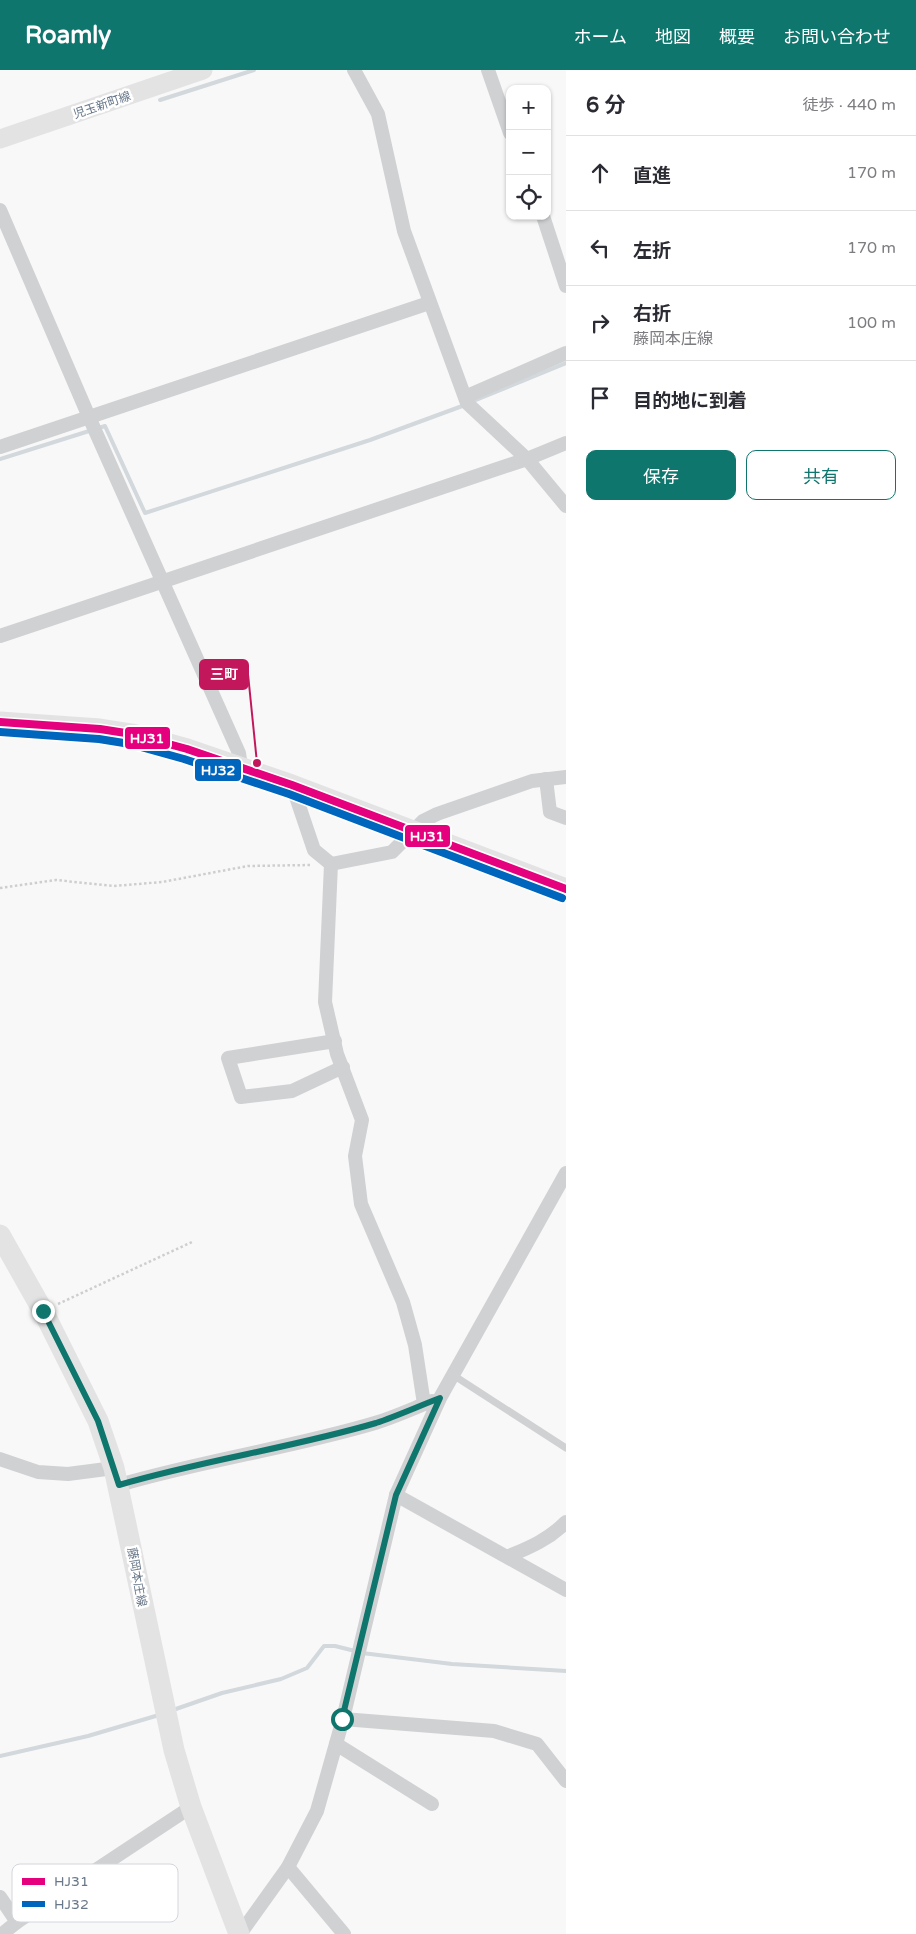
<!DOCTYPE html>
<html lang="ja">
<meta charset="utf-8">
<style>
:root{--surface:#fff;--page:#f2f2f3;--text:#2b2b33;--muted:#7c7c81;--line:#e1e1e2;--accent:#0f766e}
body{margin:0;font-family:"Varela Round","Noto Sans JP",sans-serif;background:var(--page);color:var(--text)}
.controls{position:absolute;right:15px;top:15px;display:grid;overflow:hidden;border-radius:10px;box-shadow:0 1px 4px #0004}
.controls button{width:45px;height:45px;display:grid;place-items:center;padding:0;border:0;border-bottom:1px solid var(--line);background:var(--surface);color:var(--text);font:25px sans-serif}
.stop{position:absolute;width:15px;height:15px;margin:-11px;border:4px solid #0f766e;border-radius:50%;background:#fff}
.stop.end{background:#0f766e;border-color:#fff;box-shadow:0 1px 5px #0008}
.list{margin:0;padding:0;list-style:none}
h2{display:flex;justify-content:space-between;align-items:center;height:65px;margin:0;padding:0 20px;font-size:21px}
h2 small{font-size:16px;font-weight:400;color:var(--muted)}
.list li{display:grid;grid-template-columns:32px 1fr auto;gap:15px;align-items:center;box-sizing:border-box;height:75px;padding:0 20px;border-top:1px solid var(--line)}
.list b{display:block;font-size:19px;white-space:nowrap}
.list p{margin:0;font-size:16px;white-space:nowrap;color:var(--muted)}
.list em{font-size:16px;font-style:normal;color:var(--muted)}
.actions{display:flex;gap:10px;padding:15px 20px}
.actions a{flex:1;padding:11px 0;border:1px solid var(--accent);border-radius:10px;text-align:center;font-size:18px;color:var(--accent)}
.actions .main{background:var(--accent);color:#fff}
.icon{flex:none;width:28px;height:28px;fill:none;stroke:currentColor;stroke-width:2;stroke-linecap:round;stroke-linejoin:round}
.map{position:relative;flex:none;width:566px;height:1864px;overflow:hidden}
header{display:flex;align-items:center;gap:30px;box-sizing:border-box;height:70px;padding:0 25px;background:var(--accent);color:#fff}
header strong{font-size:24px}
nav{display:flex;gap:28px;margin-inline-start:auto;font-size:18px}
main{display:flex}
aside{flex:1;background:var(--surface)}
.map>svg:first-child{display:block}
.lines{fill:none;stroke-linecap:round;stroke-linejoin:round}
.stream{stroke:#d2d8dc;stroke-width:4}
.path{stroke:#cececf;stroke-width:2.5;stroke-dasharray:2.5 2.5;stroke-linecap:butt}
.service{stroke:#d0d1d3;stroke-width:7}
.minor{stroke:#d0d1d3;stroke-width:14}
.secondary{stroke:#e3e3e4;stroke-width:19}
.primary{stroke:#e3e3e4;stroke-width:21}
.bus-1-casing{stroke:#fff;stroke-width:11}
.bus-2-casing{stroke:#fff;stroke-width:11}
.bus-1{stroke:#e5007d;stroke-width:8}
.bus-2{stroke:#0065bd;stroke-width:8}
.route{stroke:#0f766e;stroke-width:6}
.labels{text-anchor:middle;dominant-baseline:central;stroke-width:5;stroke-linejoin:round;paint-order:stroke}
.street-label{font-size:12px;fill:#687789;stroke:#fff}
.key{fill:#fff;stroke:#d2d6dc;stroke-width:1}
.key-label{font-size:14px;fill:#687789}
.leader{fill:none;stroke:#c2185b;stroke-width:2}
.callout-dot{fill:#c2185b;stroke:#fff;stroke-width:2}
.callout{fill:#c2185b;stroke:#c2185b;stroke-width:2}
.callout-label{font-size:14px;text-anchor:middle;font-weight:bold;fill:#fff}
.line-badge{stroke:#fff;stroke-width:2}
.badge-label{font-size:14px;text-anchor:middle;font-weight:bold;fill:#fff}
</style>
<header>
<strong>Roamly</strong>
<nav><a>ホーム</a><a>地図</a><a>概要</a><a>お問い合わせ</a></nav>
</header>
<main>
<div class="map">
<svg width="566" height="1864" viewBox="0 0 566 1864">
<rect width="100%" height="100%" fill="#f8f8f8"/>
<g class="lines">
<!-- stream -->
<g class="stream">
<path d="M160,30l94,-30"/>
<path d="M471,332l95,-39"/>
<path d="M0,389l105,-33 40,87 225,-73 95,-35"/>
<path d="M362,1583l90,11 114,7"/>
<path d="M173,1640l49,-17 59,-14 26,-11 17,-22h11l20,5"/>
<path d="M0,1686l88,-20 71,-21"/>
</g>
<!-- path -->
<g class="path">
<path d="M0,818l56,-8 58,6 48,-4 86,-16 63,-1"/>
<path d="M58,1234l134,-62"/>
</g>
<!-- service -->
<path class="service" d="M453,1305l113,73"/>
<!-- minor -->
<g class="minor">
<path d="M354,0l24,44 26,117 63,172 60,56 39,47"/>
<path d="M488,0l22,63"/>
<path d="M0,140l89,207 150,336 2,14"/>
<path d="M543,146l23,70"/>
<path d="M465,327l101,-44"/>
<path d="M0,377l429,-144"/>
<path d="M0,566l527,-177 39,-16"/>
<path d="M546,709l4,33 16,6"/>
<path d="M292,715l22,65 17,14 -6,138 12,52 25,66 -7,36 6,48 42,98 12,43 9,59"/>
<path d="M331,794l61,-12 31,-31 14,-7 95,-33 34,-4"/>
<path d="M335,971l-107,17 13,39 51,-6 51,-24"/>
<path d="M0,1389l38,13 30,2 46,-6"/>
<path d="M119,1415c85,-25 172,-37 256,-62 20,-6 39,-15 57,-22"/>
<path d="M396,1425l170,95"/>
<path d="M509,1486c22,-9 40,-17 57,-34"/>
<path d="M343,1649l151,12 43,13 29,37"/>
<path d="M336,1674l96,60"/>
<path d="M288,1797l56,67"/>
<path d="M0,1827l17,25"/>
<path d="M2,1864l15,-12 174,-115"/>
<path d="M240,1864l48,-67 29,-56 26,-92 53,-224 44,-97 126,-225"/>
</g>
<!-- secondary -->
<path class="secondary" d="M0,69l203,-69"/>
<!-- primary -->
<g class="primary">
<path d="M0,652l100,7 32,5 55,15 105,36 274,104"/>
<path d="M0,1165l43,76 55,110 16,47 60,282 17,57 48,127"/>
</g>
<defs>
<path id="bus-1" d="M0,652l100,7 32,5 55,15 105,36 274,104"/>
<path id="bus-2" d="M0,662l99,7 31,5 54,15 105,35 273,104"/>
</defs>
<!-- bus-1 casing -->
<use href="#bus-1" class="bus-1-casing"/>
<!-- bus-2 casing -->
<use href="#bus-2" class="bus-2-casing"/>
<!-- bus-1 -->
<use href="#bus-1" class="bus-1"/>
<!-- bus-2 -->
<use href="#bus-2" class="bus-2"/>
</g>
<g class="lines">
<!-- route -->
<path class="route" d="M43,1241l55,110 21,64c85,-25 172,-37 257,-62 21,-7 43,-17 64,-25l-44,97 -54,224"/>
</g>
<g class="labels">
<!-- street labels -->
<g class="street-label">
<text transform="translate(102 35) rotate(-19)">児玉新町線</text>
<text transform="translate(137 1507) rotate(80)">藤岡本庄線</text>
</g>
</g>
<!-- legend -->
<rect x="12" y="1794" width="166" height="58" rx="8" class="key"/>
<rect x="22" y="1808" width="23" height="7" fill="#e5007d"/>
<rect x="22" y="1831" width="23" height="6" fill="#0065bd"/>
<g class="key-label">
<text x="54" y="1816">HJ31</text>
<text x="54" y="1839">HJ32</text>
</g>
<!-- callouts -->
<path class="leader" d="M257 693L248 604"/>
<circle class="callout-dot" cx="257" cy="693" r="5"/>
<rect class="callout" x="200" y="590" width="48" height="29" rx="5"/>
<g class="callout-label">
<text x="224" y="609">三町</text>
</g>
<g class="line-badge">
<rect x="124" y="656" width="47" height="24" rx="5" fill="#e5007d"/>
<rect x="194" y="688" width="48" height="24" rx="5" fill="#0065bd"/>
<rect x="404" y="754" width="47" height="24" rx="5" fill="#e5007d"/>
</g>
<g class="badge-label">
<text x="147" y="673">HJ31</text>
<text x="218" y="705">HJ32</text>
<text x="427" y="771">HJ31</text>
</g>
</svg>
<div class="controls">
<button>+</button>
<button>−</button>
<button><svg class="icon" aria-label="locate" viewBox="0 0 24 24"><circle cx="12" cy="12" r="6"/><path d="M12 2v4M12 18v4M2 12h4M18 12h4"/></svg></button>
</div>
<div class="stop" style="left:342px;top:1649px"></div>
<div class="stop end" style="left:43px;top:1241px"></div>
</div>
<aside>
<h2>6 分<small>徒歩 · 440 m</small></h2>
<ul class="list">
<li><svg class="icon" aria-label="ahead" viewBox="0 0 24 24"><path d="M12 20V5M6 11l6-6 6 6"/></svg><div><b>直進</b></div><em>170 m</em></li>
<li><svg class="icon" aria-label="left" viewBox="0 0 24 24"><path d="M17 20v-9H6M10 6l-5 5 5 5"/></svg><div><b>左折</b></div><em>170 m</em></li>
<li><svg class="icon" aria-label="right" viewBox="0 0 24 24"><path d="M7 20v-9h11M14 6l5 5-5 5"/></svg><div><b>右折</b><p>藤岡本庄線</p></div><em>100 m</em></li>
<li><svg class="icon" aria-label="arrive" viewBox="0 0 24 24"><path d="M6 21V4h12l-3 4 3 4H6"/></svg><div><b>目的地に到着</b></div></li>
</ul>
<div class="actions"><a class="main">保存</a><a>共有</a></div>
</aside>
</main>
